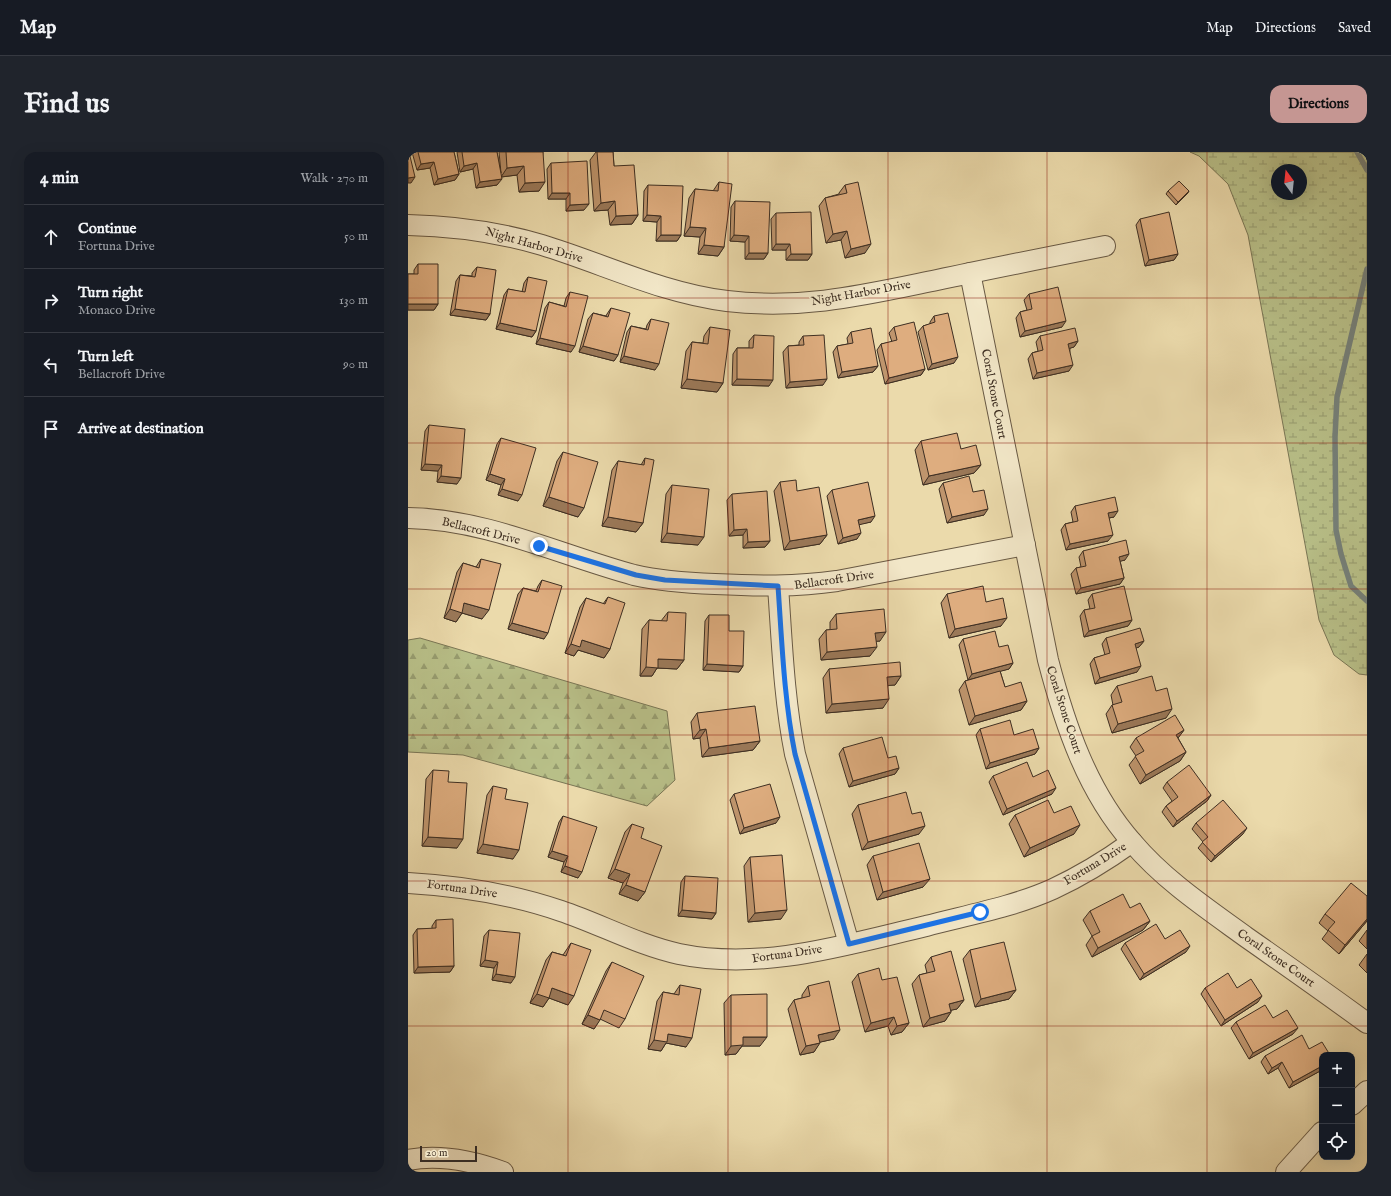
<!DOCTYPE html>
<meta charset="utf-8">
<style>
:root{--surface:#171b24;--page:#20242c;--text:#f1f3f6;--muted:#9ea1a6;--line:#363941;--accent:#c59692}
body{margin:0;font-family:"IM FELL English",serif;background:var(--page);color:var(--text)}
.controls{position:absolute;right:12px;bottom:12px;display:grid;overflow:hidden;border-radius:8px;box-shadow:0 4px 16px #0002}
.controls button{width:36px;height:36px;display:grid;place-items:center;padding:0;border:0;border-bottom:1px solid var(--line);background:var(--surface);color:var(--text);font:20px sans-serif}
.compass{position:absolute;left:863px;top:12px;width:36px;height:36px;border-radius:50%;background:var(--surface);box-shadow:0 4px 16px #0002;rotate:345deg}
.scale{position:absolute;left:12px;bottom:10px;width:57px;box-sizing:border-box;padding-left:4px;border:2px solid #3d2e22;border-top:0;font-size:11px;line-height:14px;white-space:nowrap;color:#3d2e22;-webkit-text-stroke:3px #f2e7c8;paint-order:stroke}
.stop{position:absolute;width:12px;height:12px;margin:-9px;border:3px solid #1a73e8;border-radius:50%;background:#fff}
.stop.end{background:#1a73e8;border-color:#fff;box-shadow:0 1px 4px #0008}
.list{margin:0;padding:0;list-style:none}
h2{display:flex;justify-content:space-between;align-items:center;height:52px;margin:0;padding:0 16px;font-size:17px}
h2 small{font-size:13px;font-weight:400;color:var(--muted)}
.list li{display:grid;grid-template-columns:26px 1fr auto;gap:12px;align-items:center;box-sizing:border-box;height:64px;padding:0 16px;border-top:1px solid var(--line)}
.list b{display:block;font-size:15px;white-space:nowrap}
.list p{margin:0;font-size:13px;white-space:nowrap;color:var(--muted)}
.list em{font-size:13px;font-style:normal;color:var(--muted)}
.icon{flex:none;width:22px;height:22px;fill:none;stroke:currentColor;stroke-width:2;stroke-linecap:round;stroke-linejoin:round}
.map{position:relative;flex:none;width:959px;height:1020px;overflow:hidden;border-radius:12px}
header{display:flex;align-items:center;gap:24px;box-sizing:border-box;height:56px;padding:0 20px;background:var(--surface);border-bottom:1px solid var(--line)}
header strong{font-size:19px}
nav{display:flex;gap:22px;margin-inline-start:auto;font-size:14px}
.intro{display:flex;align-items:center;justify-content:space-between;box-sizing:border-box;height:96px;padding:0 24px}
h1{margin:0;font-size:28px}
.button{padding:10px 18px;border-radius:12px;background:var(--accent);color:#111;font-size:14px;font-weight:700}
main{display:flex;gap:24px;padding:0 24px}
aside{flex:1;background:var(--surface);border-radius:12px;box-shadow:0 4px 16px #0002}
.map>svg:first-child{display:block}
.forest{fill:url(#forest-firs);stroke:#7a7655}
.wetland{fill:url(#wetland-marsh);stroke:#7a7655;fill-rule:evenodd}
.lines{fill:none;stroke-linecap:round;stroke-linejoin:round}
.stream{stroke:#76817a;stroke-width:5.5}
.minor-casing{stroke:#685944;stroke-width:22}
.minor{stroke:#f2e7c8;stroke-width:20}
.wall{fill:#bf956d;stroke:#3d2e22}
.shaded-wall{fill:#9b7959;stroke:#3d2e22}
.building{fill:#dead7f;stroke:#3d2e22}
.route{stroke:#1a73e8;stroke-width:5}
.grid{fill:none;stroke:#8f2418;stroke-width:1;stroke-opacity:0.55}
.labels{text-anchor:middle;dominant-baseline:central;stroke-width:3.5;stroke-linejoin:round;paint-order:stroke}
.street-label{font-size:12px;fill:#3d2e22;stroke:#f2e7c8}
</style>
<header>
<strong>Map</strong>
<nav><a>Map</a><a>Directions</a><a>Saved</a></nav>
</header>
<div class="intro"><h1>Find us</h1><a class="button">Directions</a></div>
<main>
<aside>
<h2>4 min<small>Walk · 270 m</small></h2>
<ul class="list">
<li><svg class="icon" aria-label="ahead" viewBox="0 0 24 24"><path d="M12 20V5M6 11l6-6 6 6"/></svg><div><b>Continue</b><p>Fortuna Drive</p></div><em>50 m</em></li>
<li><svg class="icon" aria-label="right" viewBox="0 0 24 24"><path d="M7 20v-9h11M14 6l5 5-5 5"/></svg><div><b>Turn right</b><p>Monaco Drive</p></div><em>130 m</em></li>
<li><svg class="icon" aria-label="left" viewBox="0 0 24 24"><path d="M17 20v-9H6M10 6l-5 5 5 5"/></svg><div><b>Turn left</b><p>Bellacroft Drive</p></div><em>90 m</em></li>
<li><svg class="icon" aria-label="arrive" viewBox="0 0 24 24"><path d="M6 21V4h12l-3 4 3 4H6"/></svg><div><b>Arrive at destination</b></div></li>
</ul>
</aside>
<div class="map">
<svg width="959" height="1020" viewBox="0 0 959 1020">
<defs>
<pattern id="forest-firs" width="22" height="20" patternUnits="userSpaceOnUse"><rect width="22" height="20" fill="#b8bf88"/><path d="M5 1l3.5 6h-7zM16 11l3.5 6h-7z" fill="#979c6f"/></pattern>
<pattern id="wetland-marsh" width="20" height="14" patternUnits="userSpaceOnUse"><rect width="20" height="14" fill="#b8bf88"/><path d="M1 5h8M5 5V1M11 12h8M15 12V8" fill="none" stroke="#979c6f"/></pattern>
</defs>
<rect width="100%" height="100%" fill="#ebdaab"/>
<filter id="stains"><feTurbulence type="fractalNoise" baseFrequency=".005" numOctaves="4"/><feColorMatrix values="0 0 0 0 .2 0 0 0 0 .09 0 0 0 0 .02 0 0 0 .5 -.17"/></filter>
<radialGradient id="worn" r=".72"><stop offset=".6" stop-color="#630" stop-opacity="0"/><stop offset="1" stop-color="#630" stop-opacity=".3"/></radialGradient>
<!-- forest -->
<path class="forest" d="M12,486l247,73 8,69 -28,26 -184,-51 -55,-3v-112z"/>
<!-- wetland -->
<path class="wetland" d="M782,0h177v523l-8,-1 -25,-19 -15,-35 -71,-385 -20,-51 -29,-28zM869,18h24v24h-24z"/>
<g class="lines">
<!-- stream -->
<g class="stream">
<path d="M949,0l10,18"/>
<path d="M959,117l-30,128 -2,40 1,93 5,24 10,32 16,15"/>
</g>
<defs>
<g id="minor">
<path d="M0,73c46,1 90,7 134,20 62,19 120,48 185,56 76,9 137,-6 210,-21 56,-12 112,-23 168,-34"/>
<path d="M562,121l78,387c17,65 39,131 84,182 32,38 74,66 114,95 40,28 81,57 121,86"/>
<path d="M0,366c78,1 152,37 226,57 26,6 54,8 81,9 41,2 81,3 122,-3l188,-36"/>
<path d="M370,434c4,57 6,113 17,168l54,190"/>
<path d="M0,731c51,3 104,11 153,28 39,13 77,34 118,43 83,17 166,-9 247,-28 42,-11 87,-19 127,-37 28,-13 54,-29 79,-47"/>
<path d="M944,953l15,-14"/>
<path d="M0,1008c32,-6 65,1 95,12"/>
<path d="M878,1020l36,-40"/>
</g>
</defs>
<!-- minor casing -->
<use href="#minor" class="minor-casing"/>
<!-- minor -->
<use href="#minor" class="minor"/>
</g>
<!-- wall -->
<g class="wall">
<path d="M4,0h42l5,22 -4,6 -21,5 -4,-17 -13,2z"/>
<path d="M49,0h40l4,21 -2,-21h44l-4,39 -20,1 -2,-17 -16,2 -4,8 -21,3 -3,-19 -13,3z"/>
<path d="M188,0h17l1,14 24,49 -6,9 -22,1 -2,-15 -14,1 -4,-51z"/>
<path d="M143,11l33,47 -18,1v-12h-18l-1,-30z"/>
<path d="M311,30l5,65 -6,9 -20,-2 2,-17 -16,-1 5,-38 6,-9 18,2z"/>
<path d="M240,33l33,50 -4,6h-21l1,-19 -14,-1 1,-30z"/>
<path d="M437,33l20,68 -20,5 -4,-18 -15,3 -7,-37 6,-8 14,-4v-1z"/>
<path d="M760,39h21l-2,3 -11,11 -10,-11z"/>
<path d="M327,49l33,52 -4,6h-19v-17l-15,-1 1,-34z"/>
<path d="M368,61l36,41 -4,6h-22v-10h-14l-1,-31z"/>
<path d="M732,67l38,35 -4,6 -29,6 -9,-41z"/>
<path d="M10,112l20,40 -4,6h-26v-36h6v-4z"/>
<path d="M69,115l13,47 -4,6 -36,-5 6,-34 4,-6 12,1v-3z"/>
<path d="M120,125l8,54 -4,6 -36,-8 8,-34 4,-6 14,3 2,-9z"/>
<path d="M162,140l1,60 -35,-8 9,-36 4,-6 15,4 2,-8z"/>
<path d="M621,142l33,33 -42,10 -4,-19 4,-6 7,-2 -3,-10z"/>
<path d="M203,156l7,47 -4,6 -35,-9 9,-33 5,-6 13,3 1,-2z"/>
<path d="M526,164l20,47 -26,7 -10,-38 5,-6 7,-2v-2z"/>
<path d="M243,167l4,51 -35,-8 7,-30 4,-6 15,3 1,-4z"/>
<path d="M302,175l13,56 -6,9 -36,-4 5,-37 6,-9 11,1 1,-7z"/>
<path d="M486,175l31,42 -4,6 -36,9 -8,-34 4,-6 11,-2 -3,-9z"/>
<path d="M443,180l27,34 -5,6 -35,6 -5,-26 4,-6 11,-2 -1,-6z"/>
<path d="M346,183l15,51 -37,-1 1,-31 4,-6h12v-7z"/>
<path d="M395,184l20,49 -37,3 -3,-36 5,-6 11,-1v-3z"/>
<path d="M632,184l38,5 -4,6 -4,1 -1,23 -36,8 -5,-20 4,-6 6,-2 -2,-9z"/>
<path d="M21,273l28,59 -20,-2 1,-11 -17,-1 4,-39z"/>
<path d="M93,286l17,63 -20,-6 3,-10 -15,-5 11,-36z"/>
<path d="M513,289l40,8 20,16 -7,8 -51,12 -8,-35z"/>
<path d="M155,300l15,65 -35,-11 14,-45z"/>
<path d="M237,306l-2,65 -7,9 -34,-6 10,-56 6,-9 23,4z"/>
<path d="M372,330l17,9 30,44 -7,9 -36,6 -10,-59z"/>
<path d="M535,331l30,9 11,23 -37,8 -8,-34z"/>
<path d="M264,333l26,60 -37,-3 5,-48z"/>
<path d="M424,338l39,32 -12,2 -2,15 -19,5 -11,-48z"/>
<path d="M324,342l38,47 -5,6 -22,1v-13l-14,1 -2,-36z"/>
<path d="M667,354l39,11 -5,1 -1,23 -42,9 -5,-20 4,-6 8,-2 -2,-10z"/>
<path d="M675,399l42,9 -5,1 4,17 -4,6 -44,10 -5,-20 5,-6 5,-1 -2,-10z"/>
<path d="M73,407l1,60 -20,-6 -6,9 -12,-4 13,-46 6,-9 13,4z"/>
<path d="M134,428l2,59 -36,-10 10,-35 5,-6 13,3 2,-5z"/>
<path d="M539,442l39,8 15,24 -52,12 -8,-35z"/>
<path d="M684,442l40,26 -4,6 -44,11 -4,-21 4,-6 6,-1 -2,-9z"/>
<path d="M200,445l2,52 -6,9 -26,-8 -4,6 -9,-3 15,-46 6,-9 17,6z"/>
<path d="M260,460l16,48 -7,9 -20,-1 -5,8h-12l2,-47 7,-9 12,1z"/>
<path d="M428,462l44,27h-4l-6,15 -49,4 -2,-21 7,-9h4v-8z"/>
<path d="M301,463l20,16 14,35 -4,6 -36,-2 2,-49z"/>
<path d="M698,486l38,3 -5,6 -3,1 1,24 -42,12 -5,-20 4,-6 11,-3 -3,-11z"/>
<path d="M555,487l36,8 14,16 -4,6 -9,2 5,16 22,14 -6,9 -52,15 -10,-35 6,-9 30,-8 -27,7 -9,-35z"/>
<path d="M421,517l72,7 -6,9h-7l-5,23 -57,5 -3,-35z"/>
<path d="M709,534l39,5 10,27 -54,15 -6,-19 6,-9h1l-2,-10z"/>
<path d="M289,561l63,28 -7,9 -51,7 -2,-19 -7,1 -2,-17z"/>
<path d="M572,577l34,6 25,13 -4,6 -49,15 -10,-34z"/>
<path d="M776,578l-6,8 8,14 -6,9 -40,23 -11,-19 7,-9 -6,-9 6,-9z"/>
<path d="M435,596l45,10 11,10 -4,6 -46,13 -10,-33z"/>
<path d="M25,618l24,78 -35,-2 4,-67z"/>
<path d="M585,624l40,1 19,17 -49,21 -14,-33z"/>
<path d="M759,630l44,13 -4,6 -34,26 -11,-15 4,-6 6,-5 -9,-13z"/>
<path d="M85,634l12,13 8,60 -36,-6 10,-58z"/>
<path d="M326,642l42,29 -36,11 -10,-34z"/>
<path d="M450,653l54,9 7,20 -57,16 -10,-36z"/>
<path d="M646,661l20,21 -50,23 -15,-33 6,-9z"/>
<path d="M155,664l15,62 -17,-6 3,-10 -16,-5 11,-35z"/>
<path d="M788,671l47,11 -32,28 -13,-14 5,-6 -11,-13z"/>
<path d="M224,672l9,14 4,54 -7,9 -19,-7 4,-11 -15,-5 17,-46z"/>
<path d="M465,704l50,31 -46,13 -10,-35z"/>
<path d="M342,705l31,62 -33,3 -4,-56z"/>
<path d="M277,724l31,37 -4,6 -34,-3 3,-34z"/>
<path d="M959,744v25l-28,33 -17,-15 6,-8 -9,-8 6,-9z"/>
<path d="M722,756l20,13 -7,9 -51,27 -6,-12 6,-9 -9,-16 7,-9z"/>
<path d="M28,768l18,46 -4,6 -36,1 -1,-38 4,-6h15v-3z"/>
<path d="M81,778l22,53 -19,-3 2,-12 -14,-2 4,-30z"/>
<path d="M959,778v19l-8,-8z"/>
<path d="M757,787l21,13 -46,28 -19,-31 4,-6z"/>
<path d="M163,791l-3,62 -19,-7 -6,9 -13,-4 16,-43 6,-8 11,3z"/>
<path d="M562,798l46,40 -7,9 -34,8 -12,-48z"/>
<path d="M959,802v19l-8,-8z"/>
<path d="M523,805l33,43 -7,9 -6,1v2l-6,9 -22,6 -11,-43 7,-9 8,-2 -2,-8z"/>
<path d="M204,810l13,57 -6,9 -19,-9 -6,10 -12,-5 24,-53z"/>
<path d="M450,822l24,6 27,43 -7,9 -11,3 -3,-9 -23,6 -13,-50z"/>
<path d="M272,833l6,62 -20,-4 -5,8 -13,-2 9,-48 6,-9 11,2z"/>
<path d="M400,834l26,53 -14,3 -6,10 -14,3 -12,-46 6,-9 8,-2v-3z"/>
<path d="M797,836h32l21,14 -37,24 -20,-32z"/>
<path d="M323,843l29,51h-18l-6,8 -11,1 -1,-52z"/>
<path d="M865,866l20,16 -44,25 -18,-31 5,-6z"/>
<path d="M901,897l13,6v15l-33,18 -11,-20 -10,6 -7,-12 4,-6z"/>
</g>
<!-- shaded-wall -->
<g class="shaded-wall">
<path d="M26,10l-4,6 -13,2 4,-6z"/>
<path d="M69,11l-4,6 -13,3 4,-6z"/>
<path d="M116,14l-7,9 -16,2 6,-9z"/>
<path d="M51,22l-4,6 -21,5 4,-6z"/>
<path d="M7,25l-4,6h-3v-5z"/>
<path d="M94,27l-5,6 -21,3 4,-6z"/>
<path d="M137,30l-6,9 -20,1 6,-9z"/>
<path d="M781,39l-2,3 -11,11 2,-3z"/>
<path d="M144,41h18l-4,6h-18z"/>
<path d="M207,49l-7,9 -14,1 7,-8z"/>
<path d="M181,52l-5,6 -18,1 4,-6z"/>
<path d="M230,63l-6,9 -22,1 6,-9z"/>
<path d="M239,63l14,1 -4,6 -14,-1z"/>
<path d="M282,75l16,1 -6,9 -16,-1z"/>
<path d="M439,79l-6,9 -15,3 7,-9z"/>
<path d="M253,83h20l-4,6h-21z"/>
<path d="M326,83l15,1 -4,6 -15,-1z"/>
<path d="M368,92h14l-4,6h-14z"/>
<path d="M463,92l-6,9 -20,5 6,-9z"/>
<path d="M296,93l20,2 -6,9 -20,-2z"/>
<path d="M341,101h19l-4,6h-19z"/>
<path d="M383,102h21l-4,6h-22z"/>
<path d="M770,102l-4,6 -29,6 4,-6z"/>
<path d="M0,152h30l-4,6h-26z"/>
<path d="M47,157l35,5 -4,6 -36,-5z"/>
<path d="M658,169l-4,6 -42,10 5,-6z"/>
<path d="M92,171l36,8 -4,6 -36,-8z"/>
<path d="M132,186l35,8 -4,6 -35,-8z"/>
<path d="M670,189l-4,6 -10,3 4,-6z"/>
<path d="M175,194l35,9 -4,6 -35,-9z"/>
<path d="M216,204l35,8 -4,6 -35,-8z"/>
<path d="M550,205l-4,6 -26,7 4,-6z"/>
<path d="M665,213l-4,6 -36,8 4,-6z"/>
<path d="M470,214l-5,6 -35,6 4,-6z"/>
<path d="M517,217l-4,6 -36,9 4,-6z"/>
<path d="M279,227l36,4 -6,9 -36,-4z"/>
<path d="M329,227l36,1 -4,6 -37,-1z"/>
<path d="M419,227l-4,6 -37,3 4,-6z"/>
<path d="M17,312l17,1 -4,6 -17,-1z"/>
<path d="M573,313l-7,8 -51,12 6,-9z"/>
<path d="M82,322l15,5 -4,6 -15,-5z"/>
<path d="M33,324l20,2 -4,6 -20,-2z"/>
<path d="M94,337l20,6 -4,6 -20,-6z"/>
<path d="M141,345l35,11 -6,9 -35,-11z"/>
<path d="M580,357l-4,6 -37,8 5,-6z"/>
<path d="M710,359l-4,6 -11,2 5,-6z"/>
<path d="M467,364l-4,6 -17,4 4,-6z"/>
<path d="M200,365l35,6 -7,9 -34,-6z"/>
<path d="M339,377l-4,6 -14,1 5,-6z"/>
<path d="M259,381l37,4 -6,8 -37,-3z"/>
<path d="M453,381l-4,6 -19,5 5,-6z"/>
<path d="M419,383l-7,9 -36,6 6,-9z"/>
<path d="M705,383l-5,6 -42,9 4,-6z"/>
<path d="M362,389l-5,6 -22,1 5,-6z"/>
<path d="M721,402l-4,6 -11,3 5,-6z"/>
<path d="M716,426l-4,6 -44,10 5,-6z"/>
<path d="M56,451l25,7 -7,9 -20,-6 -6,9 -12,-4 6,-9z"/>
<path d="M599,466l-6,8 -52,12 6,-9z"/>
<path d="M724,468l-4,6 -44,11 5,-6z"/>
<path d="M104,471l36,10 -4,6 -36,-10z"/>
<path d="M478,480l-6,9 -11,1 6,-9z"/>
<path d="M174,488l28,9 -6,9 -26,-8 -4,6 -9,-3 6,-9z"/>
<path d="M736,489l-5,6 -8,3 4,-6z"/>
<path d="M469,495l-7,9 -49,4 6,-8z"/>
<path d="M250,507l26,1 -7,9 -20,-1 -5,8h-12l6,-9z"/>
<path d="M605,511l-4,6 -41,11 4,-6z"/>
<path d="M299,512l36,2 -4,6 -36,-2z"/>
<path d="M733,514l-4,6 -42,12 5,-6z"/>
<path d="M493,524l-6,9 -14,1 6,-9z"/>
<path d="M481,547l-6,9 -57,5 6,-9z"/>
<path d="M619,549l-6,9 -52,15 6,-9z"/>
<path d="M764,557l-6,9 -54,15 6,-9z"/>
<path d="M298,577l-6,9 -7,1 7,-9z"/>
<path d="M776,578l-6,8 -2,-3z"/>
<path d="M352,589l-7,9 -51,7 7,-9z"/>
<path d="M631,596l-4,6 -49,15 4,-6z"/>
<path d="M778,600l-6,9 -40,23 6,-9z"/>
<path d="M491,616l-4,6 -46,13 4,-6z"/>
<path d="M648,636l-4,6 -49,21 4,-6z"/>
<path d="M803,643l-4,6 -34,26 4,-6z"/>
<path d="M372,665l-4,6 -36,11 4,-6z"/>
<path d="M672,673l-6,9 -50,23 6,-9z"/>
<path d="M517,674l-6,8 -57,16 6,-8z"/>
<path d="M839,676l-4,6 -32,28 4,-6z"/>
<path d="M20,685l35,2 -6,9 -35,-2z"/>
<path d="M75,692l36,6 -6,9 -36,-6z"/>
<path d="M144,699l16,5 -4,6 -16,-5z"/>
<path d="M157,714l17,6 -4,6 -17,-6z"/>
<path d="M207,717l15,5 -7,9 -15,-5z"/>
<path d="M522,727l-7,8 -46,13 6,-8z"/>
<path d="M218,733l19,7 -7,9 -19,-7z"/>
<path d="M274,758l34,3 -4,6 -34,-3z"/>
<path d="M379,758l-6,9 -33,3 7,-9z"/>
<path d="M959,767v2l-28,33 6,-9z"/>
<path d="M742,769l-7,9 -51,27 6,-9z"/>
<path d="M782,794l-4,6 -46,28 4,-6z"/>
<path d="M77,808l13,2 -4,6 -14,-2z"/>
<path d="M46,814l-4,6 -36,1 4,-6z"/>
<path d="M88,822l19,3 -4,6 -19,-3z"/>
<path d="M144,836l22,8 -6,9 -19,-7 -6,9 -13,-4 7,-9z"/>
<path d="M608,838l-7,9 -34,8 6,-8z"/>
<path d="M854,844l-4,6 -37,24 4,-6z"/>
<path d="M556,848l-7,9 -14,3 6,-8z"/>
<path d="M543,860l-6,9 -22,6 7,-9z"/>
<path d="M180,863l12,5 -6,9 -12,-5z"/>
<path d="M486,865l-6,9 -23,6 6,-9z"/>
<path d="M501,871l-7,9 -11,3 6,-9z"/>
<path d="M890,876l-5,6 -44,25 4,-6z"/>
<path d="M432,878l-6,9 -22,5 6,-9z"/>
<path d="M260,882l24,4 -6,9 -20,-4 -5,8 -13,-2 6,-9z"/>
<path d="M335,885h24l-7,9h-18l-6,8 -11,1 6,-9z"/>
<path d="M412,891l-6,9 -14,3 6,-9z"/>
<path d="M874,910l-4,6 -10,6 4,-6z"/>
<path d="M914,914v4l-33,18 4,-6z"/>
</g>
<!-- building -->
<g class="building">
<path d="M0,0h1l6,25 -7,1z"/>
<path d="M10,0h36l5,22 -21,5 -4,-17 -13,2z"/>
<path d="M54,0h35l5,27 -22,3 -3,-19 -13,3z"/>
<path d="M98,0h37l2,30 -20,1 -1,-17 -17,2z"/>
<path d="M189,0h16l1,14 20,-1 4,50 -22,1 -1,-15 -14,2z"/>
<path d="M179,9l2,43 -19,1v-12h-18l-1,-30z"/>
<path d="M771,29l10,10 -11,11 -10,-11z"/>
<path d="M311,30l13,2 -8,63 -20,-2 2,-17 -16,-1 5,-38 23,2z"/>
<path d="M450,30l13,62 -20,5 -4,-18 -14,3 -8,-36 22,-5 -2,-8z"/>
<path d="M240,33l35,1 -2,49h-20v-19l-14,-1z"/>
<path d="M327,49l35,1 -2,51h-19v-17l-15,-1z"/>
<path d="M403,60l1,42h-21l-1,-10h-14v-31z"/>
<path d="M761,60l9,42 -29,6 -9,-41z"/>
<path d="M10,112h20v40h-30v-30h10z"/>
<path d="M69,115l19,3 -6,44 -35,-5 5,-34 15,2z"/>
<path d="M120,125l19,4 -11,50 -36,-8 8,-34 17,3z"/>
<path d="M650,135l8,34 -41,10 -5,-19 12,-3 -3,-15z"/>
<path d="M162,140l18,4 -13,50 -35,-8 9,-36 17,5z"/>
<path d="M203,156l19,5 -12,42 -35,-9 10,-33 15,4z"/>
<path d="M540,161l10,44 -26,7 -9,-38 12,-4 -1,-6z"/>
<path d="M243,167l18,4 -10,41 -35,-8 7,-30 17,4z"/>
<path d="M506,170l11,47 -36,9 -8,-34 16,-4 -3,-13z"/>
<path d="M302,175l20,3 -7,53 -36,-4 5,-37 16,2z"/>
<path d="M463,176l7,38 -36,6 -5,-26 16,-3 -2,-11z"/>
<path d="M667,176l3,13 -10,3 5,21 -36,8 -5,-20 11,-3 -3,-14z"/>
<path d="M346,183l20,1 -1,44 -36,-1v-31h16z"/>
<path d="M416,183l3,44 -37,3 -2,-36 16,-1 -1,-9z"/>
<path d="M21,273l36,4 -4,49 -20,-2 1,-11 -17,-1z"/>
<path d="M549,281l4,16 15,-4 5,20 -52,11 -8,-35z"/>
<path d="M93,286l35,10 -14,47 -20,-6 3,-10 -15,-5z"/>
<path d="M155,300l35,10 -14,46 -35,-11z"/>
<path d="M237,306l9,2 -11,63 -35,-6 10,-56 26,4z"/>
<path d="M561,324l4,16 11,-2 4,19 -36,8 -9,-34z"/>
<path d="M388,328l1,11 22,-4 8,48 -37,6 -10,-59z"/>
<path d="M460,330l7,34 -17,4 3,13 -18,5 -11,-48z"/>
<path d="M264,333l37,4 -5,48 -37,-4z"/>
<path d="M359,339l3,50 -22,1 -1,-13 -13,1 -2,-36z"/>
<path d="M707,345l3,14 -10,2 5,22 -43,9 -5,-20 13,-3 -3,-15z"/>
<path d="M718,388l3,14 -10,3 5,21 -43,10 -5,-20 10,-2 -3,-15z"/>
<path d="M73,407l20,5 -12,46 -25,-7 -2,10 -12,-4 13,-46 16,5z"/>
<path d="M134,428l20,6 -14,47 -36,-10 11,-35 15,4z"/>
<path d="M575,434l3,16 17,-4 4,20 -52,11 -8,-35z"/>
<path d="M716,434l8,34 -43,11 -5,-21 11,-2 -3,-14z"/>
<path d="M200,445l17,6 -15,46 -28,-9 -2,7 -9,-3 15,-46 19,6z"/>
<path d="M476,457l2,23 -11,1 2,14 -50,5 -1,-22 11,-1 -1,-15z"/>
<path d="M260,460l18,1 -2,47 -26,-1v9l-12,-1 3,-47 18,1z"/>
<path d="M301,463h20v16h15l-1,35 -36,-2z"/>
<path d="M732,476l4,13 -9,3 6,22 -41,12 -6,-20 16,-5 -4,-15z"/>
<path d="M587,479l4,16 9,-2 5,18 -41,11 -9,-35z"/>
<path d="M492,510l1,14 -14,1 2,22 -57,5 -3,-35z"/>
<path d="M592,519l5,16 16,-5 6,19 -52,15 -10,-35z"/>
<path d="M744,524l4,15 11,-3 5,21 -54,15 -6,-19 10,-3 -5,-16z"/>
<path d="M347,554l5,35 -51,7 -3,-19 -6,1 -3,-17z"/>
<path d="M767,563l9,15 -8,5 10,17 -40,23 -11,-19 9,-5 -8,-13z"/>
<path d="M602,568l4,15 19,-6 6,19 -49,15 -10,-34z"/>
<path d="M474,585l6,21 8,-2 3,12 -46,13 -10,-33z"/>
<path d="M619,610l6,15 15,-7 8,18 -49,21 -14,-33z"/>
<path d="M781,613l22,30 -34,26 -11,-15 12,-9 -11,-15z"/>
<path d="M25,618l16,1 -1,11 19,1 -4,56 -35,-2z"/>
<path d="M362,632l10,33 -36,11 -10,-34z"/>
<path d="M85,634l14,3 -2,10 23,4 -9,47 -36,-6z"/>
<path d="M498,640l6,22 9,-2 4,14 -57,16 -10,-37z"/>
<path d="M640,648l6,13 17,-7 9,19 -50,23 -15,-33z"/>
<path d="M815,648l24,28 -32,28 -13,-14 6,-5 -12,-14z"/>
<path d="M155,664l34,11 -15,45 -17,-6 3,-10 -16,-5z"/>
<path d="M224,672l12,4 -3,10 21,8 -17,46 -19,-7 4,-11 -15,-5z"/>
<path d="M511,691l11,36 -47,13 -10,-36z"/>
<path d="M374,703l5,55 -32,3 -5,-56z"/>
<path d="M277,724l33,2 -2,35 -34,-3z"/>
<path d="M943,731l16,13v23l-22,26 -17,-15 7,-8 -10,-8z"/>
<path d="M715,742l7,14 10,-5 10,18 -52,27 -6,-12 8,-4 -10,-21z"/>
<path d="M45,767l1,47 -36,1 -1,-38 19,-1v-8z"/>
<path d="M748,772l9,15 15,-9 10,16 -46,28 -19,-31z"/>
<path d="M81,778l31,3 -5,44 -19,-3 2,-12 -13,-2z"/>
<path d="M596,790l12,48 -35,9 -11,-49z"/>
<path d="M163,791l20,7 -17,46 -22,-8 -3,10 -12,-4 15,-42 14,4z"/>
<path d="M543,799l13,49 -15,4 2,8 -21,6 -11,-43 16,-4 -4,-14z"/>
<path d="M204,810l32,14 -19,43 -21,-9 -4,10 -12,-5z"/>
<path d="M471,816l3,12 15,-3 12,46 -12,3 -3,-9 -23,6 -13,-49z"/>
<path d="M820,821l9,15 14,-9 11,17 -37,24 -20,-32z"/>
<path d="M421,829l11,49 -22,5 2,8 -14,3 -12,-46 16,-4 -2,-10z"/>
<path d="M272,833l21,4 -9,49 -24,-4 -1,8 -13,-2 9,-48 16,3z"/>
<path d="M359,842v43h-24v8l-12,1v-51z"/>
<path d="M857,853l8,13 14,-8 11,18 -45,25 -17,-31z"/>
<path d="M894,883l7,14 13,-7 8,13h-8v11l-29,16 -11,-20 -10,6 -7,-12z"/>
</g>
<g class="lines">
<!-- route -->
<path class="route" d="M131,394l97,29 29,5 113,6c4,57 6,113 17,168l54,190 131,-32"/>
</g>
<!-- grid -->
<path class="grid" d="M160,0v1020M320,0v1020M480,0v1020M639,0v1020M799,0v1020M0,146h959M0,291h959M0,437h959M0,583h959M0,729h959M0,874h959"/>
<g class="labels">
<!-- street labels -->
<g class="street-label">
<text transform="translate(126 93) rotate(16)">Night Harbor Drive</text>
<text transform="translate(453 141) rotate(-10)">Night Harbor Drive</text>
<text transform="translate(586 242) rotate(79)">Coral Stone Court</text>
<text transform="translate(73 379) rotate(14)">Bellacroft Drive</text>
<text transform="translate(426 428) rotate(-8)">Bellacroft Drive</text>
<text transform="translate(656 558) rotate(72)">Coral Stone Court</text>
<text transform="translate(687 712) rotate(-31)">Fortuna Drive</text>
<text transform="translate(54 737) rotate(8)">Fortuna Drive</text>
<text transform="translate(379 802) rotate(-8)">Fortuna Drive</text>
<text transform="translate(868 806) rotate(35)">Coral Stone Court</text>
</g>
</g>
<rect width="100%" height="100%" filter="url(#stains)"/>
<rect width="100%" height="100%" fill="url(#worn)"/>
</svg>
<div class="controls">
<button>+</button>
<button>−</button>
<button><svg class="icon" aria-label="locate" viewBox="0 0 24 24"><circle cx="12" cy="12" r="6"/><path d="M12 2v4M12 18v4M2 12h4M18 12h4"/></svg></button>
</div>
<svg class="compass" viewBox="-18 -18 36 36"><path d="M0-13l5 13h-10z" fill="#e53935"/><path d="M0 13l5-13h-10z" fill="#9ea1a6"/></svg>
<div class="scale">20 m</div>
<div class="stop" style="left:572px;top:760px"></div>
<div class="stop end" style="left:131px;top:394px"></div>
</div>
</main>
